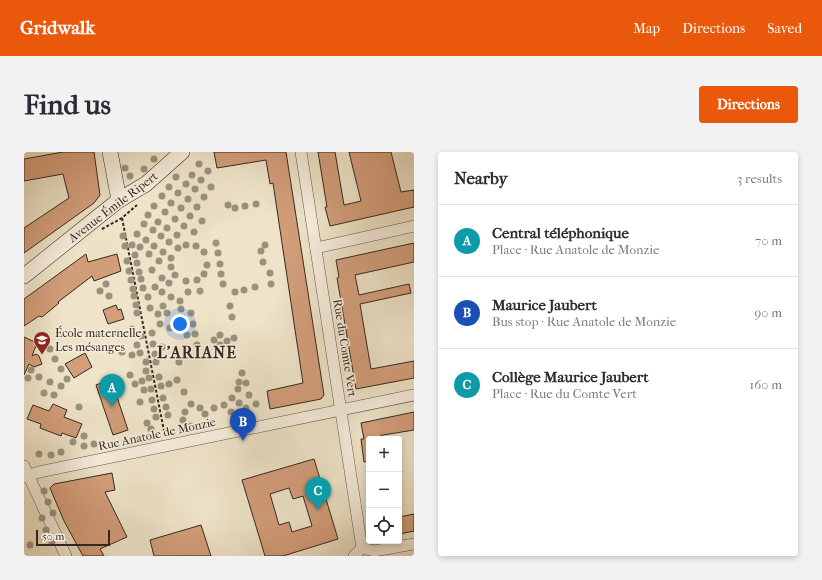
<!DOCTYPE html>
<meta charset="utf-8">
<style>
:root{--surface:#fff;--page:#f2f2f3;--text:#2b2b33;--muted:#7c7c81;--line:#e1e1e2;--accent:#ea580c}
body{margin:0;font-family:"IM FELL French Canon",serif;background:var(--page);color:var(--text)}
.controls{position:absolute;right:12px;bottom:12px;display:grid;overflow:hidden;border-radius:4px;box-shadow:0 2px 6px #0003}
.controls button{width:36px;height:36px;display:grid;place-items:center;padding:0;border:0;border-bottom:1px solid var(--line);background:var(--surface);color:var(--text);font:20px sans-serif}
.scale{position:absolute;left:12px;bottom:10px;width:74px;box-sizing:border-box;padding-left:4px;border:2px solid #332822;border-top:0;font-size:11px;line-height:14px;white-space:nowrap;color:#332822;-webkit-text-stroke:3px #f5eddc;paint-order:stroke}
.you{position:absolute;left:156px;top:172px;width:14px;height:14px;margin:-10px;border:3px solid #fff;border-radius:50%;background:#1a73e8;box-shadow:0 0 0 6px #1a73e833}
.badge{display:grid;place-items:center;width:26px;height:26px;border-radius:50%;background:var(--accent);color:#fff;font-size:13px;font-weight:700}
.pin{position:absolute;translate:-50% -33px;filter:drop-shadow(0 1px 2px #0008)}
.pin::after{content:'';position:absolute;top:21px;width:14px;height:12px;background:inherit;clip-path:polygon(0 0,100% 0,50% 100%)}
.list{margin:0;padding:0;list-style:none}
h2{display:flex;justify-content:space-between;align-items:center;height:52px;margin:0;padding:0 16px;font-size:17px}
h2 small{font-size:13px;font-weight:400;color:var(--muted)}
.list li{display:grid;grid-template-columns:26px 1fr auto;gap:12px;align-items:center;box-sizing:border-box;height:72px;padding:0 16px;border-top:1px solid var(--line)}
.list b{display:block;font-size:15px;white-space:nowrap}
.list p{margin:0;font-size:13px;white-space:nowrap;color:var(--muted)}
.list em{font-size:13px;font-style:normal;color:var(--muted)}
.icon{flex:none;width:22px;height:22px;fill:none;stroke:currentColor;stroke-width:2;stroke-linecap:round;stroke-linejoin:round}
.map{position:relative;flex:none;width:390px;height:404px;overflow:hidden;border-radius:4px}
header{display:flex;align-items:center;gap:24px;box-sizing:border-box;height:56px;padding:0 20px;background:var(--accent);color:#fff}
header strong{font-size:19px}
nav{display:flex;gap:22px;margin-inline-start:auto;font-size:14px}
.intro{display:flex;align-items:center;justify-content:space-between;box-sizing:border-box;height:96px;padding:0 24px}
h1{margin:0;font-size:28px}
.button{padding:10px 18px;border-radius:4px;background:var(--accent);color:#fff;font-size:14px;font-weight:700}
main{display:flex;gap:24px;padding:0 24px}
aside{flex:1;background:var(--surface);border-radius:4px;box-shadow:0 2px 6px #0003}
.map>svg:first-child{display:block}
.building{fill:#d39e7a;stroke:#332822;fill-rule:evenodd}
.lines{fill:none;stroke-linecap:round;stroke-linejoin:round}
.street-casing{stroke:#62574c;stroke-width:12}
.secondary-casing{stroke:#332822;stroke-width:16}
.path{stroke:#332822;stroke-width:2;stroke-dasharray:3 2;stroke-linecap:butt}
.street{stroke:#f5eddc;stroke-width:11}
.secondary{stroke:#f5eddc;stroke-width:15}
.tree{fill:#9a927d}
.labels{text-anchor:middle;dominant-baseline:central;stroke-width:3;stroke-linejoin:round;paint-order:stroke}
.street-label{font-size:12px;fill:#332822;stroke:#f5eddc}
.poi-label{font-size:12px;fill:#332822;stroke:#f5eddc;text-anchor:start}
.district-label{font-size:16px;font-weight:bold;letter-spacing:1px;fill:#332822;stroke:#f5eddc}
</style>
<header>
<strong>Gridwalk</strong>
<nav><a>Map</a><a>Directions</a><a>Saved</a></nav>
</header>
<div class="intro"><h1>Find us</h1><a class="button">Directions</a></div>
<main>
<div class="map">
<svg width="390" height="404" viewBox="0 0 390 404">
<rect width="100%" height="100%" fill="#efe4c9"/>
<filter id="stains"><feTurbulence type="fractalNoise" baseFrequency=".005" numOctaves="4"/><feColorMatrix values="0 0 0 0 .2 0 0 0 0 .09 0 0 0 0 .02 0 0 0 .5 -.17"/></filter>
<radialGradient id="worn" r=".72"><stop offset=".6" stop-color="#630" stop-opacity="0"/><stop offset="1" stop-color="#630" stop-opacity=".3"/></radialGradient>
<!-- building -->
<g class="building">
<path d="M39,0h31l6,43 -6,8 -70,50v-25l45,-30 -6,-24 -39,7v-22z"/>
<path d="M190,0h72l38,243 -3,4 -51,10 -3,-18 36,-8 -30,-200 -3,1 -4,-24 -49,8z"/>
<path d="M294,0h17l9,53 17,-4 -12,-49h42l10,40 13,-2v17l-84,19 -5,-19h2z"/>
<path d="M390,91v19l-59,13 4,20 50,-11 2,9 -51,11 11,65 43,-8v17l-58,11 -19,-111 2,-1 -3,-17z"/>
<path d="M62,102l2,8 29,-8 4,17 -27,10 -2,-5 -34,26 1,1 -17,14 -3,-1 -15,10v-27z"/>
<path d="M92,153l2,5 3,-1 3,10 -16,5 -5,-14z"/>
<path d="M0,185l13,6 -5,13 4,-2 3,2 3,8 -8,3 -5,-3 -5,11z"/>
<path d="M61,201l7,14 -18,11 -9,-14z"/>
<path d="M87,227l17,51 -15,5 -17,-50z"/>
<path d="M29,252l14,6 -3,7 18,7 -6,14 -14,-5 -1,3 -21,-8 1,-4 -14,-5 6,-14 16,6z"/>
<path d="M390,260v18l-31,5 -5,2v2h-9v22l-5,1 -3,-23h3l-3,-16z"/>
<path d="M290,307l24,80 -55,17h-18l-23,-76zM265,336l4,11 10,-3 9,30 -20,6 -3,-10 -10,3 -9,-31z"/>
<path d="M88,321l3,17 -10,2 22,45 -27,12 4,7h-21l-19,-35 -14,-33 4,-4z"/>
<path d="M390,362v17l-15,3v-17z"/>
<path d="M177,373l10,31h-57l-4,-16z"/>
</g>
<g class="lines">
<defs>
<g id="street">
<path d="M277,0l61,396"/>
<path d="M292,96l98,-22"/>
<path d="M0,314l42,90"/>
<path d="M0,325l15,-5 375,-77"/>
<path d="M338,396l12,3 40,-7"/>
<path d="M330,404l8,-8"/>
</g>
<g id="secondary">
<path d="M86,0l9,48"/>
<path d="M0,124l95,-76 27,-16 36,-32"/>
</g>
</defs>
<!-- street casing -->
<use href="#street" class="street-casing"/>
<!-- secondary casing -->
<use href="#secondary" class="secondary-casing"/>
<!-- path -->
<g class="path">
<path d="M98,66l43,218"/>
<path d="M78,77l20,-11 15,-13"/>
</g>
<!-- street -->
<use href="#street" class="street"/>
<!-- secondary -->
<use href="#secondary" class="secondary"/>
</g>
<!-- trees -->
<g class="tree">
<circle cx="130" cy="7" r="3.5"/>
<circle cx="175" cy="12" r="3.5"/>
<circle cx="101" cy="16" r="3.5"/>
<circle cx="120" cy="17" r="3.5"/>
<circle cx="184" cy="19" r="3.5"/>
<circle cx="168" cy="23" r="3.5"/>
<circle cx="106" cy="24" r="3.5"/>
<circle cx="152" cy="25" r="3.5"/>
<circle cx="177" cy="28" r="3.5"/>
<circle cx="162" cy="32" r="3.5"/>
<circle cx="145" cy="35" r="3.5"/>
<circle cx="187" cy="35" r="3.5"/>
<circle cx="171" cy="37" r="3.5"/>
<circle cx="154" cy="41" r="3.5"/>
<circle cx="138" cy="44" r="3.5"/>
<circle cx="180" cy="45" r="3.5"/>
<circle cx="164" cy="47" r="3.5"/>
<circle cx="147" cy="51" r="3.5"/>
<circle cx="232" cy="52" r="3.5"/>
<circle cx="204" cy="53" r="3.5"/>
<circle cx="130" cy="54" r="3.5"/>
<circle cx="221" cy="54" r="3.5"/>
<circle cx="173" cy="55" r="3.5"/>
<circle cx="157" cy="56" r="3.5"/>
<circle cx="211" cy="56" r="3.5"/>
<circle cx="141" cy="60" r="3.5"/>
<circle cx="124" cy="63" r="3.5"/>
<circle cx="166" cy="64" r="3.5"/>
<circle cx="151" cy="67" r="3.5"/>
<circle cx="178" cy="69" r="3.5"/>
<circle cx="134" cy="70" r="3.5"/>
<circle cx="120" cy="72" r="3.5"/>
<circle cx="160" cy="74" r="3.5"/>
<circle cx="143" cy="76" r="3.5"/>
<circle cx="129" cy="78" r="3.5"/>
<circle cx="170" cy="80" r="3.5"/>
<circle cx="113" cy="82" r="3.5"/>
<circle cx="153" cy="83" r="3.5"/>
<circle cx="99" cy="84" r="3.5"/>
<circle cx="137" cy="84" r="3.5"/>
<circle cx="122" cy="88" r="3.5"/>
<circle cx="145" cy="90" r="3.5"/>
<circle cx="192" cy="91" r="3.5"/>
<circle cx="108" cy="93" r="3.5"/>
<circle cx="162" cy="93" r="3.5"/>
<circle cx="241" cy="93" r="3.5"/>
<circle cx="101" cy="94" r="3.5"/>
<circle cx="130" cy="94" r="3.5"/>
<circle cx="172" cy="94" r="3.5"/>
<circle cx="116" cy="95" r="3.5"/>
<circle cx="154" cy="96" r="3.5"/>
<circle cx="237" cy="99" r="3.5"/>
<circle cx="139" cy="100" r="3.5"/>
<circle cx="180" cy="100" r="3.5"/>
<circle cx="194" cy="101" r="3.5"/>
<circle cx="125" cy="102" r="3.5"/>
<circle cx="111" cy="103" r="3.5"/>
<circle cx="147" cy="106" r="3.5"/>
<circle cx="103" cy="109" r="3.5"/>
<circle cx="135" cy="109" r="3.5"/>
<circle cx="239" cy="110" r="3.5"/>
<circle cx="113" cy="111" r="3.5"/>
<circle cx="196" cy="112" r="3.5"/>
<circle cx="183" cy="113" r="3.5"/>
<circle cx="147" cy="115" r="3.5"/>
<circle cx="128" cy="118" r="3.5"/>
<circle cx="105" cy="119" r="3.5"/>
<circle cx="115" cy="120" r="3.5"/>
<circle cx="246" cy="121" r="3.5"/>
<circle cx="180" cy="122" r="3.5"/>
<circle cx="197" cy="122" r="3.5"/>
<circle cx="151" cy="123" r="3.5"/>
<circle cx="138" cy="126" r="3.5"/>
<circle cx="117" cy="127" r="3.5"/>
<circle cx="107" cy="128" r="3.5"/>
<circle cx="173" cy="128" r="3.5"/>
<circle cx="162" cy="129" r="3.5"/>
<circle cx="145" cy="131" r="3.5"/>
<circle cx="82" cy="132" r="3.5"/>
<circle cx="199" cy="132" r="3.5"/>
<circle cx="247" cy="132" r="3.5"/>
<circle cx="131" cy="135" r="3.5"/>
<circle cx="231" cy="135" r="3.5"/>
<circle cx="119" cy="136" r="3.5"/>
<circle cx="109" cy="137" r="3.5"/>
<circle cx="220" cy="138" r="3.5"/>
<circle cx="76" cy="139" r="3.5"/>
<circle cx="176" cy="139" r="3.5"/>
<circle cx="138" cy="140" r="3.5"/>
<circle cx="164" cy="140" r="3.5"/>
<circle cx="211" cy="140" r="3.5"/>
<circle cx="85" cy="144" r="3.5"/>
<circle cx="110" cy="144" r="3.5"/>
<circle cx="124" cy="145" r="3.5"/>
<circle cx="147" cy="145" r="3.5"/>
<circle cx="156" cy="149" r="3.5"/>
<circle cx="112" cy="153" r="3.5"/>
<circle cx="139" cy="154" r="3.5"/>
<circle cx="206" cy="154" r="3.5"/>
<circle cx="126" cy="156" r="3.5"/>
<circle cx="157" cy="157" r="3.5"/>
<circle cx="113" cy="161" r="3.5"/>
<circle cx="143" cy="161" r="3.5"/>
<circle cx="167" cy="161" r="3.5"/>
<circle cx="134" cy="162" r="3.5"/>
<circle cx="208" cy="165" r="3.5"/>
<circle cx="159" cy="166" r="3.5"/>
<circle cx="136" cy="172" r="3.5"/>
<circle cx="169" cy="172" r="3.5"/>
<circle cx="160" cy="174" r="3.5"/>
<circle cx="146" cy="176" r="3.5"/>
<circle cx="108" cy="177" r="3.5"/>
<circle cx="93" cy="181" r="3.5"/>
<circle cx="128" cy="181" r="3.5"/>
<circle cx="103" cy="182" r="3.5"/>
<circle cx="171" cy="182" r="3.5"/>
<circle cx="163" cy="183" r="3.5"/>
<circle cx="196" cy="183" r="3.5"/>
<circle cx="117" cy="184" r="3.5"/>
<circle cx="210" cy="186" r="3.5"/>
<circle cx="20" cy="188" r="3.5"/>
<circle cx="190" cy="188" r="3.5"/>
<circle cx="203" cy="189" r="3.5"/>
<circle cx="129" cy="192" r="3.5"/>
<circle cx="113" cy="193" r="3.5"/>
<circle cx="173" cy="193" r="3.5"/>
<circle cx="196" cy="193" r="3.5"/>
<circle cx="138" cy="195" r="3.5"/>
<circle cx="26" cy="197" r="3.5"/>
<circle cx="98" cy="200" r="3.5"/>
<circle cx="116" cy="201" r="3.5"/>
<circle cx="131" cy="202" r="3.5"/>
<circle cx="108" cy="203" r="3.5"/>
<circle cx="31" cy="207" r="3.5"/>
<circle cx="122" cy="210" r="3.5"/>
<circle cx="132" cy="210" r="3.5"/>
<circle cx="155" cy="210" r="3.5"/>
<circle cx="37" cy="217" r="3.5"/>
<circle cx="7" cy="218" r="3.5"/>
<circle cx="122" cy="219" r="3.5"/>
<circle cx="218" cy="221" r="3.5"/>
<circle cx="106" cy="223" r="3.5"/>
<circle cx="15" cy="225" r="3.5"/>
<circle cx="135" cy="225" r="3.5"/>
<circle cx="4" cy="226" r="3.5"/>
<circle cx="125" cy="226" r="3.5"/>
<circle cx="43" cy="227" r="3.5"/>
<circle cx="153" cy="228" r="3.5"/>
<circle cx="118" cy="229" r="3.5"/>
<circle cx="26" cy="230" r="3.5"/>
<circle cx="215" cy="230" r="3.5"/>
<circle cx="222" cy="231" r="3.5"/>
<circle cx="111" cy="232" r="3.5"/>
<circle cx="145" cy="232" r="3.5"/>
<circle cx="37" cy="234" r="3.5"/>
<circle cx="137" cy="234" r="3.5"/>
<circle cx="127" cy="237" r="3.5"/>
<circle cx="214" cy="237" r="3.5"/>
<circle cx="120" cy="238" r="3.5"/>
<circle cx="160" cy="240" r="3.5"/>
<circle cx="20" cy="241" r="3.5"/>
<circle cx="30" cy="243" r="3.5"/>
<circle cx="225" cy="243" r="3.5"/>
<circle cx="139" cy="246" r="3.5"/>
<circle cx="208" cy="246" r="3.5"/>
<circle cx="128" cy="248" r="3.5"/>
<circle cx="116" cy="250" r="3.5"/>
<circle cx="215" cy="251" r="3.5"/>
<circle cx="167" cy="252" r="3.5"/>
<circle cx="232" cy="252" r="3.5"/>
<circle cx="200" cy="253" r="3.5"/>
<circle cx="55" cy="255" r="3.5"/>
<circle cx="142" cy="255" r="3.5"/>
<circle cx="176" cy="256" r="3.5"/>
<circle cx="190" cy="256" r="3.5"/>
<circle cx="222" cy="256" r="3.5"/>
<circle cx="130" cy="257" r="3.5"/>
<circle cx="161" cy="260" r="3.5"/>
<circle cx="207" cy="260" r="3.5"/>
<circle cx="181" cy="262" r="3.5"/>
<circle cx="144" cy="263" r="3.5"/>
<circle cx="218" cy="263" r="3.5"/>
<circle cx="132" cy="265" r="3.5"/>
<circle cx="159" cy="268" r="3.5"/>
<circle cx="123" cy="271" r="3.5"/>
<circle cx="166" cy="274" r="3.5"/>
<circle cx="127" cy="277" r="3.5"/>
<circle cx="60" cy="284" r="3.5"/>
<circle cx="49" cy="290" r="3.5"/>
<circle cx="70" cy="292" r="3.5"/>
<circle cx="60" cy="294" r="3.5"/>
<circle cx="37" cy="300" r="3.5"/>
<circle cx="15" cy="302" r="3.5"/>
<circle cx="27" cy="303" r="3.5"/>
<circle cx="20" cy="339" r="3.5"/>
<circle cx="24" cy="350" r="3.5"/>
<circle cx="29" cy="361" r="3.5"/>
<circle cx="18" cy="366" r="3.5"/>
<circle cx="22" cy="378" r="3.5"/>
<circle cx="28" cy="390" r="3.5"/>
<circle cx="6" cy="393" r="3.5"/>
</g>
<!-- icons -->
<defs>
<symbol id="school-pin" viewBox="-11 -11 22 30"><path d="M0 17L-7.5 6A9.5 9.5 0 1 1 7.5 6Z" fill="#8f2418" stroke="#f5eddc"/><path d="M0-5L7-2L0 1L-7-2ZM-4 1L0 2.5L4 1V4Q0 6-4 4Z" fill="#fff"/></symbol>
</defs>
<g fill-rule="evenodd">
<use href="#school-pin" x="8" y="178" width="20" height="27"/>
</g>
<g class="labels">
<!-- street labels -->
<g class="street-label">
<text transform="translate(89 55) rotate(-37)">Avenue Émile Ripert</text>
<text transform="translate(321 196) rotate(81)">Rue du Comte Vert</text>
<text transform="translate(133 282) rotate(-12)">Rue Anatole de Monzie</text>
</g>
<!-- poi labels -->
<g class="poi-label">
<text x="31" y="181">École maternelle<tspan x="31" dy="14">Les mésanges</tspan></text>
</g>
<!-- district labels -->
<g class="district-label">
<text x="173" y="200">L'ARIANE</text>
</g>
</g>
<rect width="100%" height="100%" filter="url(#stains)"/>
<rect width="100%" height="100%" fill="url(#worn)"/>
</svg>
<div class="controls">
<button>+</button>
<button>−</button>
<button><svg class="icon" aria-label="locate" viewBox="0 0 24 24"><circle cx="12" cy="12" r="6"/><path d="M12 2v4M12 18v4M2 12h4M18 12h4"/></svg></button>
</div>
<div class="scale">50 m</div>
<div class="you"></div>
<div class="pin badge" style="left:88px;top:255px;background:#0f9aa8">A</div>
<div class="pin badge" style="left:219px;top:289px;background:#1a4fb4">B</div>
<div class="pin badge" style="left:294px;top:358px;background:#0f9aa8">C</div>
</div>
<aside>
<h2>Nearby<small>3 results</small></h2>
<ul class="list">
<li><span class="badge" style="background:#0f9aa8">A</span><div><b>Central téléphonique</b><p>Place · Rue Anatole de Monzie</p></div><em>70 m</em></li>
<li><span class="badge" style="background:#1a4fb4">B</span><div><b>Maurice Jaubert</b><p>Bus stop · Rue Anatole de Monzie</p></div><em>90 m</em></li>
<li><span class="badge" style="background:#0f9aa8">C</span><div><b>Collège Maurice Jaubert</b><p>Place · Rue du Comte Vert</p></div><em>160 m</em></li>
</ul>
</aside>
</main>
